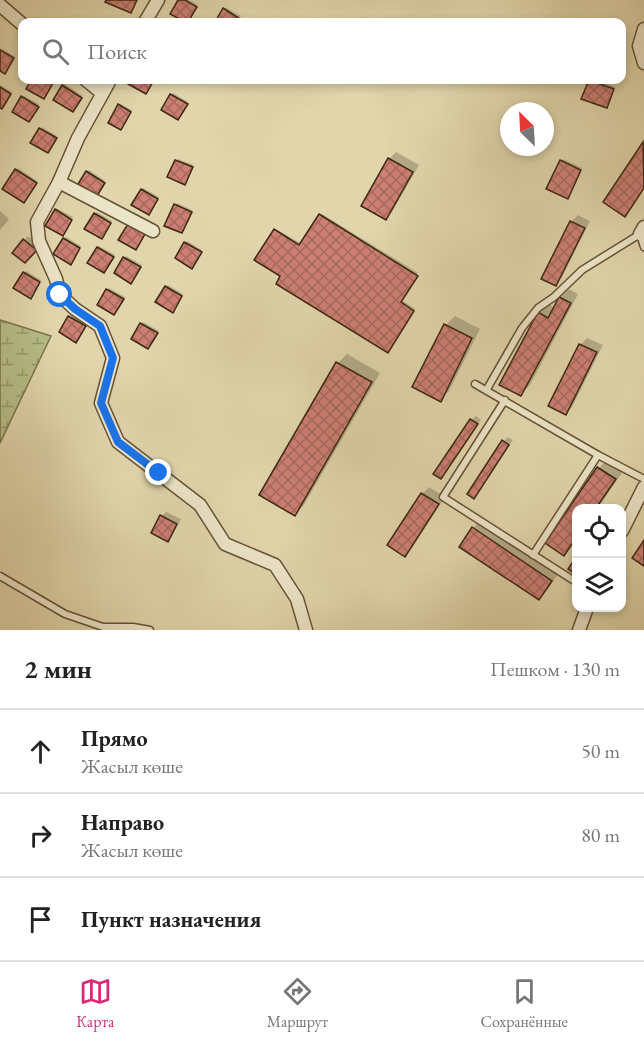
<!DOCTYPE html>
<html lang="ru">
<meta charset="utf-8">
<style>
:root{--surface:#fff;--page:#f2f2f2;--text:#222;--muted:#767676;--line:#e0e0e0;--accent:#db2777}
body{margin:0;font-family:"EB Garamond",serif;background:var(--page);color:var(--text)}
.controls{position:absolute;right:18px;bottom:18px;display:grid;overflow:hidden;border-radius:12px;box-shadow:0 3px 9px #0003}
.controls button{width:54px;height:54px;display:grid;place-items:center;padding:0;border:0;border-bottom:2px solid var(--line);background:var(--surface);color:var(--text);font:30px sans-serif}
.compass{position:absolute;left:500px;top:102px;width:54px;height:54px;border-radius:50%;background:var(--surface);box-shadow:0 3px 9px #0003;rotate:336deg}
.stop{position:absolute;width:18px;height:18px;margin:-14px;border:4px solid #1a73e8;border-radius:50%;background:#fff}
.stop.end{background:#1a73e8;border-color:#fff;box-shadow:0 2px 6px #0008}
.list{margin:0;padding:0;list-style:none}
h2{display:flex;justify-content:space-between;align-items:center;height:78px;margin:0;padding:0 24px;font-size:26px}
h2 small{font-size:20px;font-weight:400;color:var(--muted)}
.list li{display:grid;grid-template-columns:39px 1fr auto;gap:18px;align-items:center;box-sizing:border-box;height:84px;padding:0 24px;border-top:2px solid var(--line)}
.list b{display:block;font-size:22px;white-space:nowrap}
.list p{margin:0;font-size:20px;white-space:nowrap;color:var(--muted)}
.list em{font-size:20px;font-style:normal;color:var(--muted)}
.icon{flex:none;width:33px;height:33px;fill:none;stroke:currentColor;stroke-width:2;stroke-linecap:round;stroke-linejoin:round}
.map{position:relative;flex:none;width:644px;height:630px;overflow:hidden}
.search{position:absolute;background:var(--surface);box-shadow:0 3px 9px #0003;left:18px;right:18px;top:18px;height:66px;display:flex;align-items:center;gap:15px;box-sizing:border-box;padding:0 21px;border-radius:12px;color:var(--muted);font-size:22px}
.sheet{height:330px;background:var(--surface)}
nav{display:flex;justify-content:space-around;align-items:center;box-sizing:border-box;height:84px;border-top:2px solid var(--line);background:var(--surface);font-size:16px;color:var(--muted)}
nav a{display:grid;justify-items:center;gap:3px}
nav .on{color:var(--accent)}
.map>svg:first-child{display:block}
.wetland{fill:url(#wetland-marsh);stroke:#79724a;stroke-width:1.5}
.shadow{fill:#0003}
.building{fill:url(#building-cross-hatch);stroke:#3c270e;stroke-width:1.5}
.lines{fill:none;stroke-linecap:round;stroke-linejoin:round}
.service-casing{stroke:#655235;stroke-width:9}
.minor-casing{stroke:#655235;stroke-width:15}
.service{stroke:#ece4c8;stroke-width:6}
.minor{stroke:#ece4c8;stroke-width:12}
.route{stroke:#1a73e8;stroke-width:8}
</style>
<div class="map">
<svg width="644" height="630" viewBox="0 0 644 630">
<defs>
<pattern id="wetland-marsh" width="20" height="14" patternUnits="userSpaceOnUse" patternTransform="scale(1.5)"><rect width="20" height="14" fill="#b6bc87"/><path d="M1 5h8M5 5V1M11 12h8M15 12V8" fill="none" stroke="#95996d"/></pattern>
<pattern id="building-cross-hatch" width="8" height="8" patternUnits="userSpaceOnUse" patternTransform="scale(1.5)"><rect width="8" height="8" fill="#cc7f74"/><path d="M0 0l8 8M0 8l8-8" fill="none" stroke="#a7685e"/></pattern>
</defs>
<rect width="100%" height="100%" fill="#e1d5ab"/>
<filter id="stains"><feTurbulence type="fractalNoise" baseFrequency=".00333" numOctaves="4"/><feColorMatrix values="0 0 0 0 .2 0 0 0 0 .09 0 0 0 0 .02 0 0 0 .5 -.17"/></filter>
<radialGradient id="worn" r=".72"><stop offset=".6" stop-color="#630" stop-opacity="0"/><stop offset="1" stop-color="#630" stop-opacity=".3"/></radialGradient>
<!-- wetland -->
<path class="wetland" d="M0,320l51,16 -51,107z"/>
<!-- shadow -->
<g class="shadow">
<path d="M179,0h10l9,5 -9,15z"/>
<path d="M226,8l15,8 -4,6h-21z"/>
<path d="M169,18l8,4h-12z"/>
<path d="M0,48l14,8 -8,14 -6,-1z"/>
<path d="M591,80h4l20,7 -8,19 -24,-8z"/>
<path d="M65,84l18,12 -8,13 -12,-23z"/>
<path d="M0,85l12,7 -9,14h-3z"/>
<path d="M173,93l15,9 -8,15 -17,-7z"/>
<path d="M24,96l15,8 -8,15 -9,-22z"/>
<path d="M120,104l12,6 -10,17 -3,-22z"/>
<path d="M42,127l15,9 -8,14 -17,-7z"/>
<path d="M644,143v46l-12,19 -7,7 -20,-13z"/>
<path d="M396,152l23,13 -27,47 -7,6 -22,-13 26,-46z"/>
<path d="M178,159l15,6 -7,16 -17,-5z"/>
<path d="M563,159l19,9 -13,28 -8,-35z"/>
<path d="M18,168l19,13 -12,18 -8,-29z"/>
<path d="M89,170l16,11 -7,11 -11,-20z"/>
<path d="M143,188l16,9 -9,15 -8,-22z"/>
<path d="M177,203l15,7 -9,20 -17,-5z"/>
<path d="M58,209l15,8 -9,16 -8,-23z"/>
<path d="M0,211l9,8 -9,11z"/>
<path d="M97,212l15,9 -9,15 -17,-7z"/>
<path d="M322,214l96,59 -16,27 13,9 -26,41 -114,-120 1,-1 26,15z"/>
<path d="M578,215l12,6 -28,56 -6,7 -13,-6 28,-56z"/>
<path d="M28,236l12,9 -10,12 -6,-17z"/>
<path d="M66,237l15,9 -9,15 -8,-22z"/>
<path d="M187,241l15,9 -8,15 -17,-7z"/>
<path d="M99,246l16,9 -9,15 -17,-7z"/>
<path d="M126,256l16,9 -9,15 -17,-7z"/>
<path d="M26,271l15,9 -9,15 -8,-22z"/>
<path d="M168,285l15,9 -9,15 -8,-22z"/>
<path d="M109,288l16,9 -9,15 -17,-7z"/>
<path d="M569,289l9,5 -48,91 -9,9 18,-81 9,-9 7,4 5,-10z"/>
<path d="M71,315l16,9 -9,15 -17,-7z"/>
<path d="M455,316l25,13 -31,62 -9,9 6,-75z"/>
<path d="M143,322l16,9 -9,15 -17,-7z"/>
<path d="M587,338l16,7 -31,62 -6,6 -16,-7 31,-62z"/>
<path d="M347,354l33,19 -76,132 -9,9 -34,-20 77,-131z"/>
<path d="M476,416l5,4 -40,57 30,-57z"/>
<path d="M508,437l5,3 -35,53 26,-52z"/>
<path d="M608,459l16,11 -26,38h-22v32l-12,14 -17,-11 52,-75z"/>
<path d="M429,487l16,10 -33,51 -7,7 -16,-10 33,-51z"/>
<path d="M166,512l15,7 -9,17 -4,4 -15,-8 9,-16z"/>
<path d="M482,519l78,52 -12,18 -9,9 -66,-70z"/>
</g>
<!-- building -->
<g class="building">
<path d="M106,0h31l-6,13 -26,-11z"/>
<path d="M178,0h7l12,7 -9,15h-3l-15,-8z"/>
<path d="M223,8l17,11 -2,3h-23z"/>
<path d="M0,50l14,8 -9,16 -5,-3z"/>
<path d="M31,80h15l7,3 -9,16 -18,-10z"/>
<path d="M131,80h23l-8,14 -18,-10z"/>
<path d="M589,80l25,9 -7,19 -26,-9z"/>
<path d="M62,85l20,13 -9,14 -20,-12z"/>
<path d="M0,87l11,7 -9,15 -2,-1z"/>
<path d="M170,94l18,10 -10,16 -17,-10z"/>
<path d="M21,96l18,11 -10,15 -17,-10z"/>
<path d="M118,104l13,8 -10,18 -13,-7z"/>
<path d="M39,128l18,10 -9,15 -18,-10z"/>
<path d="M643,142l1,46 -19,29 -22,-15z"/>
<path d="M388,158l25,14 -27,48 -25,-14z"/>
<path d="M175,160l18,7 -8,18 -18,-8z"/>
<path d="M560,160l21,10 -13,29 -22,-10z"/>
<path d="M15,169l22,14 -13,20 -22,-14z"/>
<path d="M86,171l19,12 -8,13 -19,-12z"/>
<path d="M141,189l17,10 -9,16 -18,-10z"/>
<path d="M174,204l18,8 -10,21 -18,-7z"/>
<path d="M55,209l17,11 -9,16 -18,-10z"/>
<path d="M94,213l17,10 -9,16 -18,-10z"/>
<path d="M319,214l99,62 -17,26 13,9 -26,42 -112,-69 4,-8 -26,-16 20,-31 25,16z"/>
<path d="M570,221l15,7 -29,58 -15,-7z"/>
<path d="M128,224l17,10 -9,16 -18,-10z"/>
<path d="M63,238l17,10 -9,17 -18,-11z"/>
<path d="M23,239l14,11 -12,13 -13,-10z"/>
<path d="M184,242l18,10 -10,17 -17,-11z"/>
<path d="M97,247l17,10 -10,16 -17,-10z"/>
<path d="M123,257l18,10 -10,17 -17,-11z"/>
<path d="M23,272l17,10 -9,17 -18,-11z"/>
<path d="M165,286l17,10 -9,17 -18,-11z"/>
<path d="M106,289l18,10 -10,16 -17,-10z"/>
<path d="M559,297l12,6 -50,93 -22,-11 39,-73 10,6z"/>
<path d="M68,316l18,10 -10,17 -17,-11z"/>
<path d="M140,323l18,10 -10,16 -17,-10z"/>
<path d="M444,324l28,14 -31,64 -29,-15z"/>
<path d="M579,344l18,8 -31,63 -18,-9z"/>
<path d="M336,362l36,20 -77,134 -36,-21z"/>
<path d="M470,419l8,5 -37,55 -8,-5z"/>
<path d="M502,440l7,5 -35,54 -7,-5z"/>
<path d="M597,467l19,12 -20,29h-20v30l-12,18 -19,-13z"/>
<path d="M421,493l18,11 -34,53 -18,-12z"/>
<path d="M160,515l17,9 -9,18 -17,-9z"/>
<path d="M472,527l80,54 -13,19 -80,-53z"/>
<path d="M644,540v26l-12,-8z"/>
<path d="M576,557v18l-8,-6z"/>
</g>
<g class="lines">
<defs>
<g id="service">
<path d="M475,384l123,71 46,24"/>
<path d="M487,389l35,-61 16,-20 16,-11 28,-27 58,-36 4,13"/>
<path d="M505,400l-62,97 133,85"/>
<path d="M533,555l65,-100"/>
<path d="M0,576l65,38 38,13h30l17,3"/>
</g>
<g id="minor">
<path d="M0,5l22,19"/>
<path d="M145,22l13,-22"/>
<path d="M644,29l-5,17 5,17"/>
<path d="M86,80l16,13"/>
<path d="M110,80l-32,58 -19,44 -22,40 2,19 17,38 4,16 15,14 25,17 13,32 -12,45 17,39 82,63 25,39 50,21 22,34 9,31"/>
<path d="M59,182l94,49"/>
<path d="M640,234l4,-7"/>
<path d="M622,531l22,-44"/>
<path d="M579,630l8,-22"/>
</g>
</defs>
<!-- service casing -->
<use href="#service" class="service-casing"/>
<!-- minor casing -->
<use href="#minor" class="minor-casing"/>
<!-- service -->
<use href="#service" class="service"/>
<!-- minor -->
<use href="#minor" class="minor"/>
</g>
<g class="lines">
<!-- route -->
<path class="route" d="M60,295l15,14 25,17 13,32 -12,45 17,39 41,31"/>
</g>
<rect width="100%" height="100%" filter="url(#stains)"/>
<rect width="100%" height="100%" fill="url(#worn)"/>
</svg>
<div class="controls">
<button><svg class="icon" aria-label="locate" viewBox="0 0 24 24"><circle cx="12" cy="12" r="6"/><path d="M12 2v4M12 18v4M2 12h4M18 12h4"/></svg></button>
<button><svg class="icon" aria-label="layers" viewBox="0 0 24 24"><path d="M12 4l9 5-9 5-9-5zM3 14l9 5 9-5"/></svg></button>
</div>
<svg class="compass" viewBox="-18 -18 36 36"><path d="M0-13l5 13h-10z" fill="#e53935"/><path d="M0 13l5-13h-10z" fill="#767676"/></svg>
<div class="stop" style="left:60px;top:295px"></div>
<div class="stop end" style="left:159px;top:473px"></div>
<div class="search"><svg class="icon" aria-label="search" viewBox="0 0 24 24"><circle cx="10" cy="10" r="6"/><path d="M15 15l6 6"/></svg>Поиск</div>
</div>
<section class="sheet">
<h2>2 мин<small>Пешком · 130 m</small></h2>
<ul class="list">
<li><svg class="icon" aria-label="ahead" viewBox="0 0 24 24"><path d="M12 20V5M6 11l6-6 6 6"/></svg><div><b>Прямо</b><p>Жасыл көше</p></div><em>50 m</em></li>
<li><svg class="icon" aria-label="right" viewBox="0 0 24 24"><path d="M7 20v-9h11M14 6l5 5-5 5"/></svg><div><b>Направо</b><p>Жасыл көше</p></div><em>80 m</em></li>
<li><svg class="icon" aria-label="arrive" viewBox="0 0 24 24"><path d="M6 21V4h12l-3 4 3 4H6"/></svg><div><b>Пункт назначения</b></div></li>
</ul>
</section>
<nav>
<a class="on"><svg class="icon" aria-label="map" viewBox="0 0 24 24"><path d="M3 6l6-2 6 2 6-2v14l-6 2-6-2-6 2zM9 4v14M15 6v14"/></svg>Карта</a>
<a><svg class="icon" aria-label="directions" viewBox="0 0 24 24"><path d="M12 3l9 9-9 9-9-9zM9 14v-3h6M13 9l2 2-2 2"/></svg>Маршрут</a>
<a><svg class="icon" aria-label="saved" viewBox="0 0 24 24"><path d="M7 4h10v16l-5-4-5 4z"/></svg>Сохранённые</a>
</nav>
